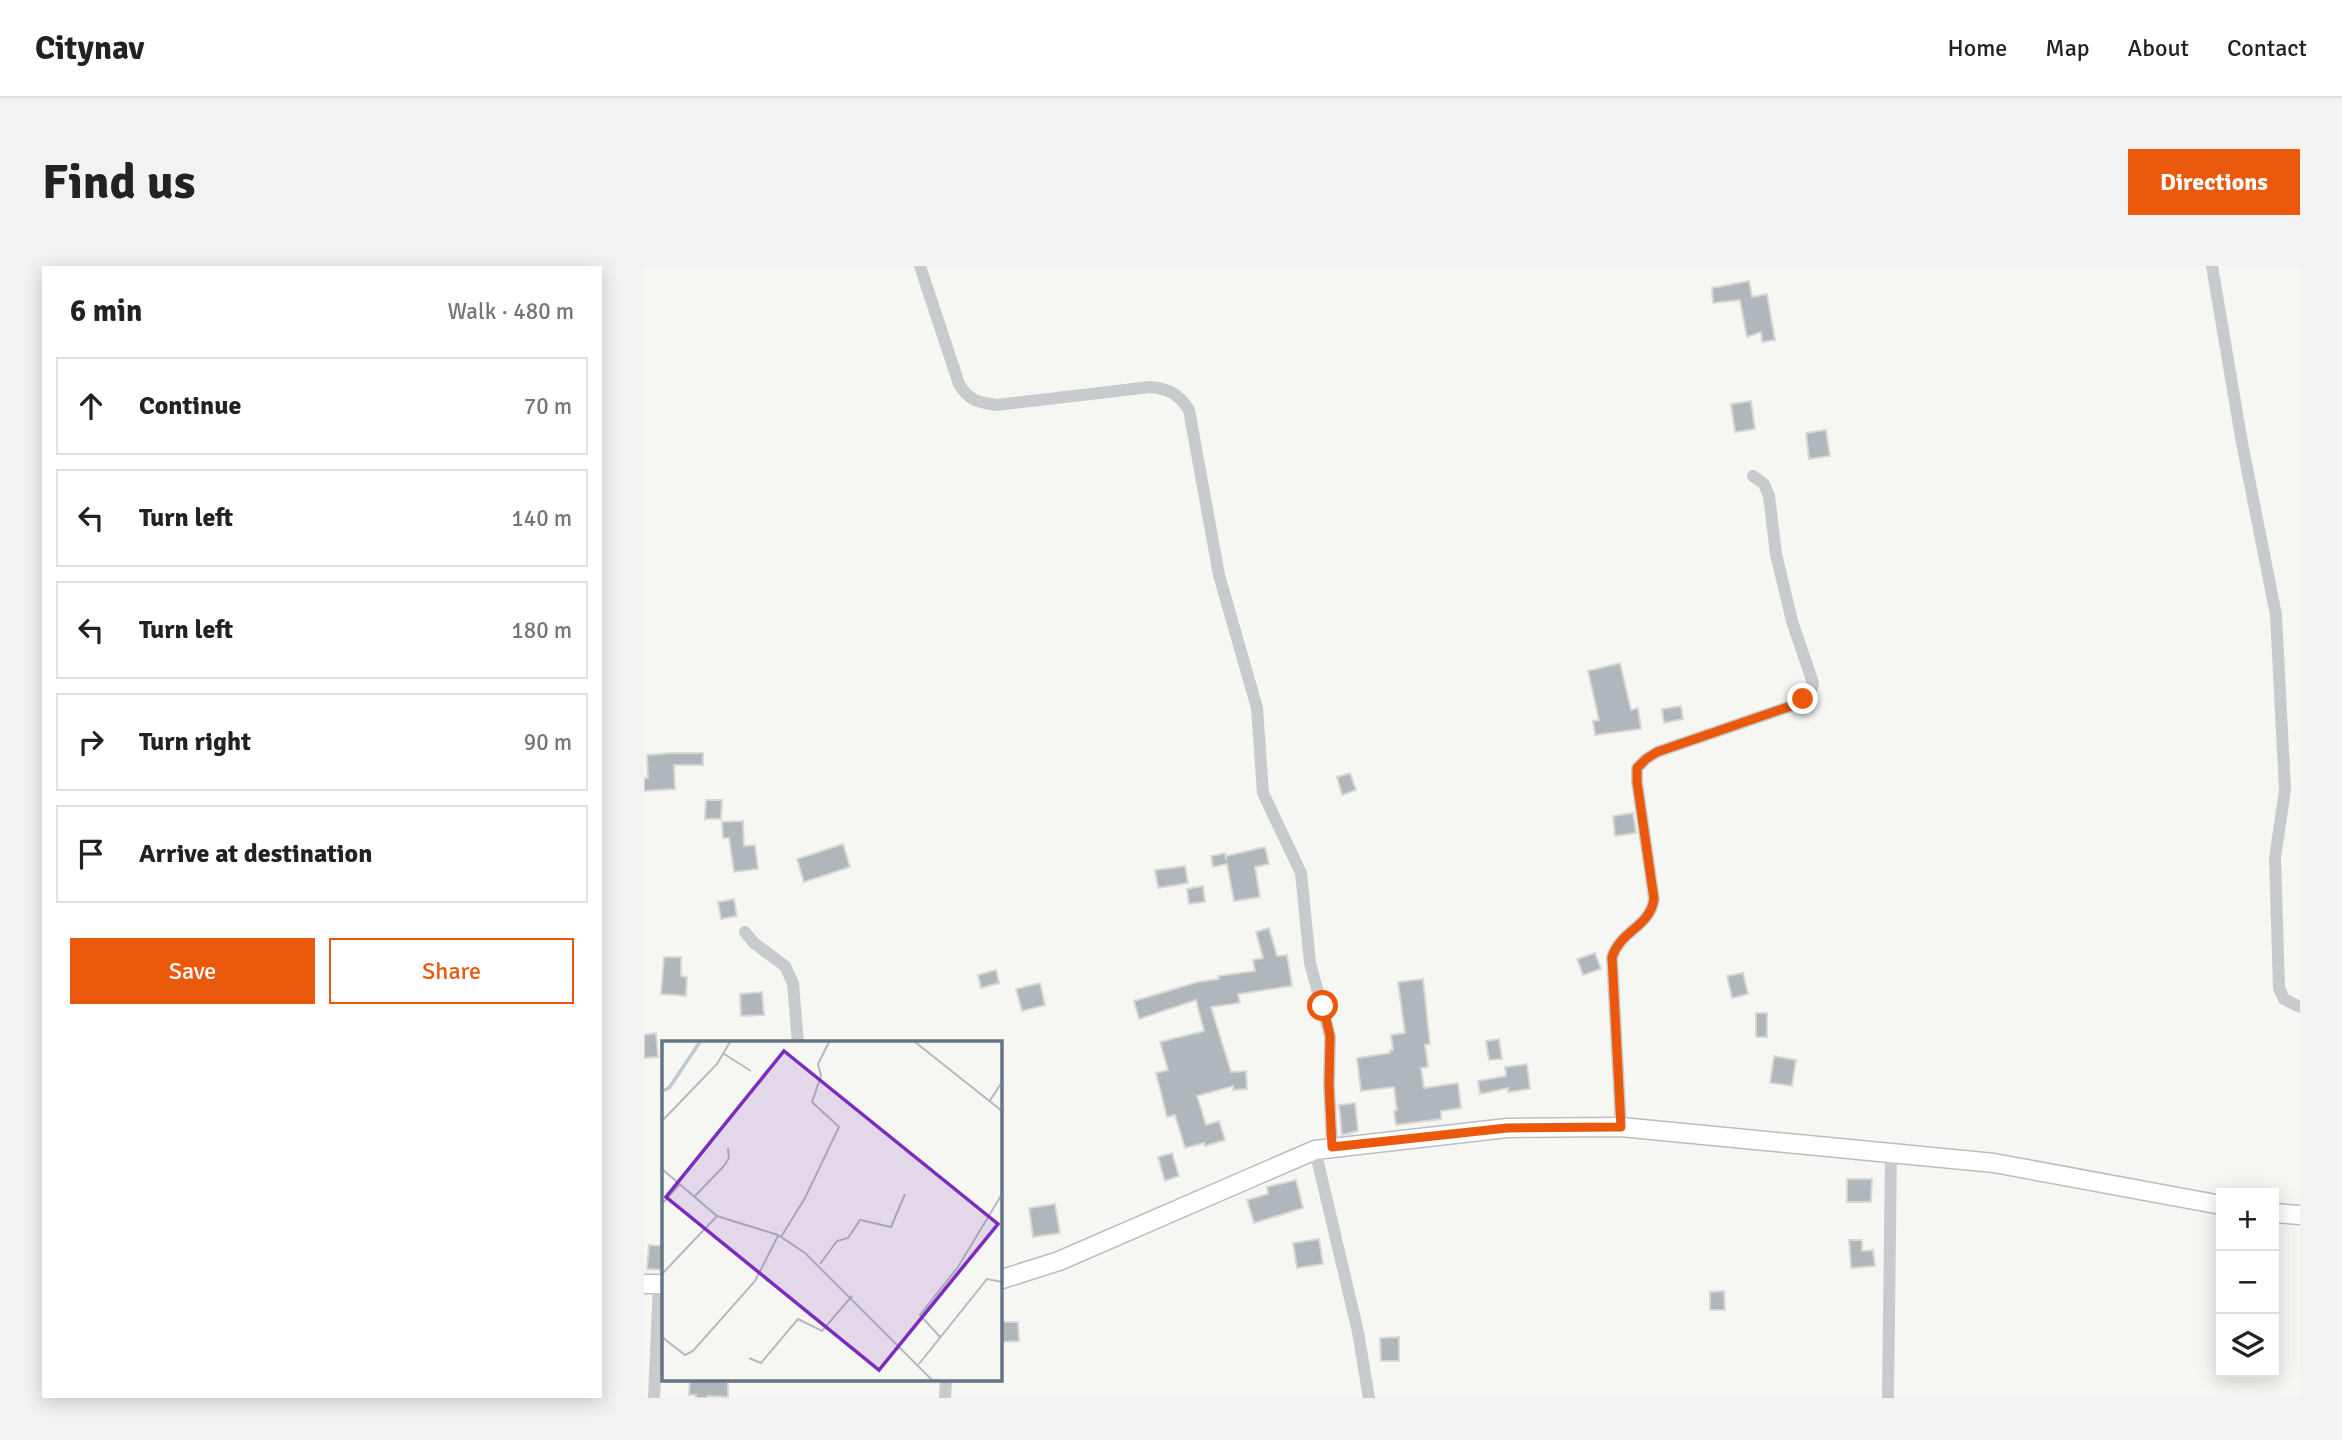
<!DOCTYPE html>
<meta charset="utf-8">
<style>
:root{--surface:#fff;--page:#f2f2f2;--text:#222;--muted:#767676;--line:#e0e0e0;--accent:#ea580c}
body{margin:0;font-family:Signika,sans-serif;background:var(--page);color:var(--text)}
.controls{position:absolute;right:21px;bottom:21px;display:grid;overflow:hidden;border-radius:0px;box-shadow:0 4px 18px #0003}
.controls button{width:63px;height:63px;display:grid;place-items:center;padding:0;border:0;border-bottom:2px solid var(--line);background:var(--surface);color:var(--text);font:35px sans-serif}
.stop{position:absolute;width:21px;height:21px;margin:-16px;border:5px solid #ea580c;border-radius:50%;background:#fff}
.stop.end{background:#ea580c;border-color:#fff;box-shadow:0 2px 7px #0008}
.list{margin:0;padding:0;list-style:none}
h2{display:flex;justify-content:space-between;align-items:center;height:91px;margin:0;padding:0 28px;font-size:30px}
h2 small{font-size:23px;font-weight:400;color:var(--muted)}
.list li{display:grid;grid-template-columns:46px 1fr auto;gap:21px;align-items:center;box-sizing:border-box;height:98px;margin:0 14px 14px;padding:0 14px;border:2px solid var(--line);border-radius:0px}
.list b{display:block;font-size:26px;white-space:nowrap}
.list em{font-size:23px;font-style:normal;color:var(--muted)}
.actions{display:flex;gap:14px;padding:21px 28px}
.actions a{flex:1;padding:16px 0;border:2px solid var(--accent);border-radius:0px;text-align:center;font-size:24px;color:var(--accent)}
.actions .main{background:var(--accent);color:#fff}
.icon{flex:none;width:38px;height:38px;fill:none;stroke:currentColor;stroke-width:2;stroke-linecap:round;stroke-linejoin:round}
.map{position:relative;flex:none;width:1656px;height:1132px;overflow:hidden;border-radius:0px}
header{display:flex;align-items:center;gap:42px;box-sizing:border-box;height:98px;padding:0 35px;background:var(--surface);border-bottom:2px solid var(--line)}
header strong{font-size:33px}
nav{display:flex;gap:38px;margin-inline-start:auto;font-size:24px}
.intro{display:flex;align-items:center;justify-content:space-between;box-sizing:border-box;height:168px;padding:0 42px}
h1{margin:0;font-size:49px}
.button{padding:18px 32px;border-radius:0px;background:var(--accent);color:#fff;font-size:24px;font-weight:700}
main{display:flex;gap:42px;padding:0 42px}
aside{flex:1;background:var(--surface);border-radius:0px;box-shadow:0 4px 18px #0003}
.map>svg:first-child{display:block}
.building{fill:#afb6bc;stroke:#d8d8d5;stroke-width:2}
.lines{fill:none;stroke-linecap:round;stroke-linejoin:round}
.secondary-casing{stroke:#babec3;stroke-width:21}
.street{stroke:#c8cbce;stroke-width:12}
.secondary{stroke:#fff;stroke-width:18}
.route{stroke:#ea580c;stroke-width:9}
.inset-river{fill:none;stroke:#becacf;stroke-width:3.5}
.inset-road{fill:none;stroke:#b2bac0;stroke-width:2}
.view{fill:#7b2cbf;fill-opacity:0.15;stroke:#7b2cbf;stroke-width:3.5}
.inset-edge{fill:none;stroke:#637586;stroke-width:3.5}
</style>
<header>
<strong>Citynav</strong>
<nav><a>Home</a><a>Map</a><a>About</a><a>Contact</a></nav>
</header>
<div class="intro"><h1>Find us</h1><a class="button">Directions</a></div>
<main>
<aside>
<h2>6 min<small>Walk · 480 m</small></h2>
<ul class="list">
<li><svg class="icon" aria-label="ahead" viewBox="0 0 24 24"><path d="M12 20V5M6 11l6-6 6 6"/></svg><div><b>Continue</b></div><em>70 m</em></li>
<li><svg class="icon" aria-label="left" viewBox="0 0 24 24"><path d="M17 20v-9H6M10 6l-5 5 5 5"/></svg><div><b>Turn left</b></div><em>140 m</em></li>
<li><svg class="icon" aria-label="left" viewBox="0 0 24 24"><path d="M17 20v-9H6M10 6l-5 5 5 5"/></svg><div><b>Turn left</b></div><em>180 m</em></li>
<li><svg class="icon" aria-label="right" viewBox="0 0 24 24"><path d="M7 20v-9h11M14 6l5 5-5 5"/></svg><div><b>Turn right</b></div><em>90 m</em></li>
<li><svg class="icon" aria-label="arrive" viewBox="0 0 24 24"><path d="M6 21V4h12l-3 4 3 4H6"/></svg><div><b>Arrive at destination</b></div></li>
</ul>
<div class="actions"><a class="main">Save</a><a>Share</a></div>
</aside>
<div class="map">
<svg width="1656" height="1132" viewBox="0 0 1656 1132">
<rect width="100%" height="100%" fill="#f6f6f2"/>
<!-- building -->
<g class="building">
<path d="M1105,15l3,16 15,-3 8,46 -13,2 -1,-10 -14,5 -7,-37 -27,3 -1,-15z"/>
<path d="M1107,135l4,28 -20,3 -4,-28z"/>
<path d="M1182,164l4,26 -21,3 -3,-26z"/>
<path d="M976,397l11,47 7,-2 3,21 -46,6 -2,-14 6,-1 -11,-49z"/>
<path d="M1037,440l2,13 -19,4 -2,-14z"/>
<path d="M27,487h32v12h-29l1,24 -31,2v-13h4l-1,-23z"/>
<path d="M706,507l6,17 -14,5 -5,-18z"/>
<path d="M62,534h16l-1,19h-16z"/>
<path d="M989,547l3,20 -21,3 -2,-20z"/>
<path d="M99,555l1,25 11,-1 3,24 -24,3 -5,-34h-6l-1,-16z"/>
<path d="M199,578l7,23 -46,15 -7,-23z"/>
<path d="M621,581l4,17 -14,3 5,30 -26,4 -7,-37 -14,3 -2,-11 14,-3 1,7v-4z"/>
<path d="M541,600l3,17 -30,5 -3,-18z"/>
<path d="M559,620l2,16 -16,2 -2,-15z"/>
<path d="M90,633l3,17 -16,3 -3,-17z"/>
<path d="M625,662l8,28 10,-1 5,31 -54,8 2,9 -29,4 20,65 15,-1 1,18 -14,1v-4l-36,10 9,29 13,-4 6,19 -20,6 -1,-3 -19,5 -10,-33 -8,2 -11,-44 12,-3 -8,-28 44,-11 -8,-31 -57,19 -5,-18 64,-19 21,-3 -1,-3 37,-5 -2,-11 10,-2 -7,-26z"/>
<path d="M951,687l6,16 -18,6 -6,-16z"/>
<path d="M20,691h17v19l6,1 -1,19 -25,-2z"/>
<path d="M352,704l3,13 -18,5 -3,-13z"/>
<path d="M1099,707l5,21 -16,4 -5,-22z"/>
<path d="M779,713l7,65 -5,1 3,22 -7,1 3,20 34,-5 3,25 -20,3v8l-45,6 -2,-14 3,-1 -3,-23 -33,4 -4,-33 33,-5v-3h3l-2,-15 14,-2 -7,-51z"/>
<path d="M396,717l5,22 -23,6 -6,-22z"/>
<path d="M118,726l2,23 -23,1 -1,-22z"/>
<rect x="1112" y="747" width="11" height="24"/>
<path d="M12,767l2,24 -14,1v-23z"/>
<path d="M855,773l3,20 -13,1 -3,-19z"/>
<path d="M1130,790l22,4 -4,26 -22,-3z"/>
<path d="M883,798l3,25 -22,3v-4l-28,6 -2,-13 28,-5 -1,-9z"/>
<path d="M711,837l3,28 -16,4 -3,-30z"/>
<path d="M528,887l7,23 -14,5 -7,-24z"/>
<path d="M1203,913h25l-1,23h-24z"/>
<path d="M652,914l7,28 -49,15 -7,-23 21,-6 -1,-7z"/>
<path d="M411,938l5,29 -27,4 -4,-29z"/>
<path d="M675,973l4,25 -26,4 -4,-25z"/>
<path d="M1205,974h13v11l11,-1 2,16 -24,2z"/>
<path d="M5,979l14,1v24l-16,-1z"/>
<path d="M1080,1025l1,19h-15v-18z"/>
<path d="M355,1056h19l1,19 -20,1z"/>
<path d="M755,1071v24h-18l-1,-23z"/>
<path d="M46,1113l38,1v17l-21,-1v2h-11v-3h-7z"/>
</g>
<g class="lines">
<defs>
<g id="secondary">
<path d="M1630,947l26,2"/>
<path d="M355,1014l60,-19 256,-111 192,-22 114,-1 373,36 227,42"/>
<path d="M0,1018h19"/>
</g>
</defs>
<!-- secondary casing -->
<use href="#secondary" class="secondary-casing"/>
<!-- street -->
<g class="street">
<path d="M276,0l39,118c10,17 19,18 38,21l153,-18c19,2 29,7 39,23l30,165 38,133 6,85 38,80 9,90 20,73 -1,49 3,62"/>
<path d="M1568,0l30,177 34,172 9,175 -10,68 4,130 5,11 16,8"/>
<path d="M101,666l9,11 31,23 8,17 5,60"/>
<path d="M977,861l-9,-170c9,-27 38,-30 42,-58l-17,-117v-14l9,-9 11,-7 137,-47 17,-13 2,-9 -21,-62 -16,-67 -7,-58 -5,-12 -11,-8"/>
<path d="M671,884l43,182 11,66"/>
<path d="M10,1132l5,-114"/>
<path d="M301,1132l1,-19"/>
<path d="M1244,1132l3,-246"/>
</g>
<!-- secondary -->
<use href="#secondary" class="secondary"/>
</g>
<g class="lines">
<!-- route -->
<path class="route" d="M679,740l7,30 -1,49 3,62 175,-19 114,-1 -9,-170c9,-27 38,-30 42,-58l-17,-117v-14l9,-9 11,-7 137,-47 9,-6"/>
</g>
<!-- overview -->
<g transform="translate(18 775)">
<rect width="340" height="340" fill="#f6f6f2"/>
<path class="inset-river" d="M0,50l7,-3 31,-46"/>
<path class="inset-road" d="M253,1l87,69M62,13l27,17M327,61l13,-20M0,80l55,-57 13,-22M0,128l55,47 61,19 27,18 127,127M32,156l29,-30 6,-9 -1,-10M0,163l18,-20M119,196l24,-39 34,-71 -27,-25 9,-26 -3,-12 11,-22M158,223l17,-23 11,-3 12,-18 31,7 14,-33M0,233l55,-58M0,296l23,18 8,-4 62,-70 23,-45M279,297l-21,-23 38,-48 44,-73M87,317l12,5 37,-44 24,12 30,-35M257,323l68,-85 15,3"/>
<path class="view" d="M122,10l214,173 -119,146 -213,-173z"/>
<rect width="340" height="340" class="inset-edge"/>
</g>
</svg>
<div class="controls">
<button>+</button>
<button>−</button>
<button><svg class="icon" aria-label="layers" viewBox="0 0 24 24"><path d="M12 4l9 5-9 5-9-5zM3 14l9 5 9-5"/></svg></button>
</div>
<div class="stop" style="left:679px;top:740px"></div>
<div class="stop end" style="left:1159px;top:433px"></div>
</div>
</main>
